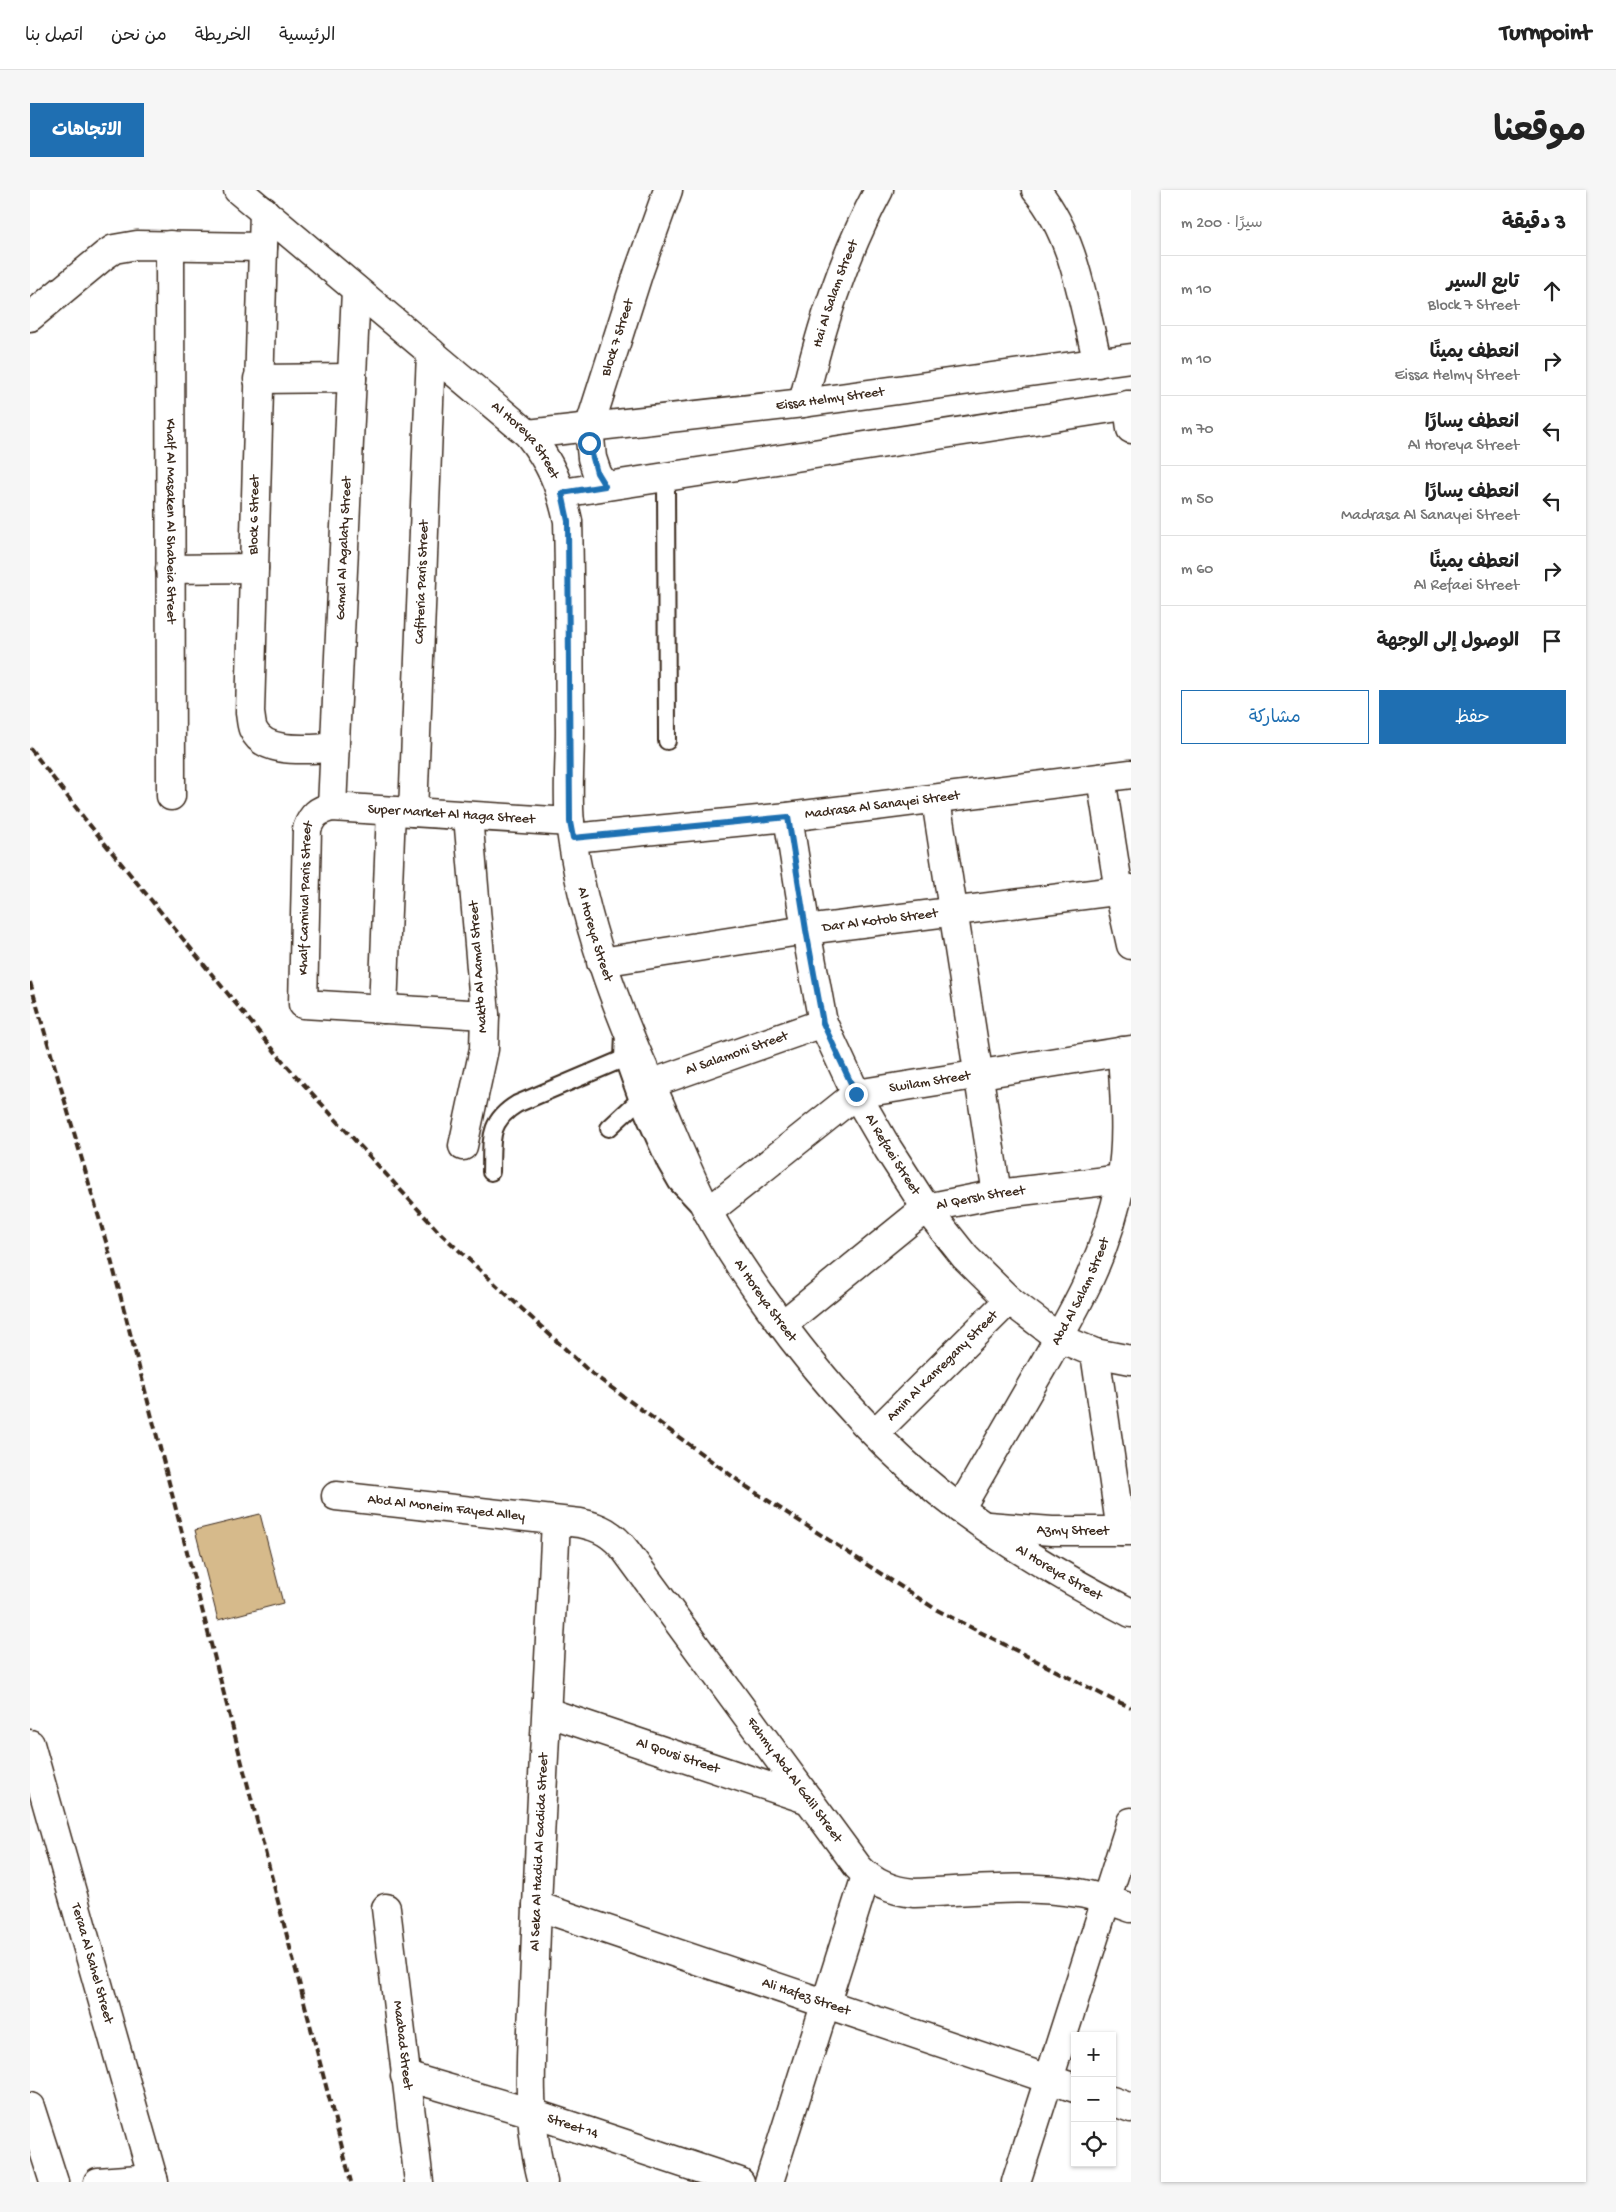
<!DOCTYPE html>
<html lang="ar">
<meta charset="utf-8">
<style>
:root{--surface:#fff;--page:#f6f6f6;--text:#222;--muted:#767676;--line:#e0e0e0;--accent:#1f6fb2}
body{margin:0;font-family:"Gochi Hand","Playpen Sans Arabic",sans-serif;background:var(--page);color:var(--text);direction:rtl}
.controls{position:absolute;right:15px;bottom:15px;display:grid;overflow:hidden;border-radius:0px;box-shadow:0 1px 4px #0004}
.controls button{width:45px;height:45px;display:grid;place-items:center;padding:0;border:0;border-bottom:1px solid var(--line);background:var(--surface);color:var(--text);font:25px sans-serif}
.stop{position:absolute;width:15px;height:15px;margin:-11px;border:4px solid #1f6fb2;border-radius:50%;background:#fff}
.stop.end{background:#1f6fb2;border-color:#fff;box-shadow:0 1px 5px #0008}
.list{margin:0;padding:0;list-style:none}
h2{display:flex;justify-content:space-between;align-items:center;height:65px;margin:0;padding:0 20px;font-size:21px}
h2 small{font-size:16px;font-weight:400;color:var(--muted)}
.list li{display:grid;grid-template-columns:32px 1fr auto;gap:15px;align-items:center;box-sizing:border-box;height:70px;padding:0 20px;border-top:1px solid var(--line)}
.list b{display:block;font-size:19px;white-space:nowrap}
.list p{margin:0;font-size:16px;white-space:nowrap;color:var(--muted)}
.list em{font-size:16px;font-style:normal;color:var(--muted)}
.actions{display:flex;gap:10px;padding:15px 20px}
.actions a{flex:1;padding:11px 0;border:1px solid var(--accent);border-radius:0px;text-align:center;font-size:18px;color:var(--accent)}
.actions .main{background:var(--accent);color:#fff}
.icon{flex:none;width:28px;height:28px;fill:none;stroke:currentColor;stroke-width:2;stroke-linecap:round;stroke-linejoin:round}
.map{position:relative;flex:none;width:1101px;height:1992px;overflow:hidden;direction:ltr;border-radius:0px}
header{display:flex;align-items:center;gap:30px;box-sizing:border-box;height:70px;padding:0 25px;background:var(--surface);border-bottom:1px solid var(--line)}
header strong{font-size:24px}
nav{display:flex;gap:28px;margin-inline-start:auto;font-size:18px}
.intro{display:flex;align-items:center;justify-content:space-between;box-sizing:border-box;height:120px;padding:0 30px}
h1{margin:0;font-size:35px}
.button{padding:12px 22px;border-radius:0px;background:var(--accent);color:#fff;font-size:18px;font-weight:700}
main{display:flex;gap:30px;padding:0 30px}
aside{flex:1;background:var(--surface);border-radius:0px;box-shadow:0 1px 4px #0004}
.map>svg:first-child{display:block}
.building{fill:#d6ba8b;stroke:#3b2a1e}
.lines{fill:none;stroke-linecap:round;stroke-linejoin:round}
.lane-casing{stroke:#3b2a1e;stroke-width:20}
.street-casing{stroke:#3b2a1e;stroke-width:31}
.lane{stroke:#fff;stroke-width:16}
.street{stroke:#fff;stroke-width:28}
.rail{stroke:#3b2a1e;stroke-width:4;stroke-dasharray:8 4;stroke-linecap:butt}
.route{stroke:#1f6fb2;stroke-width:6}
.labels{text-anchor:middle;dominant-baseline:central;stroke-width:5;stroke-linejoin:round;paint-order:stroke}
.street-label{font-size:14px;fill:#3b2a1e;stroke:#fff}
</style>
<header>
<strong>Turnpoint</strong>
<nav><a>الرئيسية</a><a>الخريطة</a><a>من نحن</a><a>اتصل بنا</a></nav>
</header>
<div class="intro"><h1>موقعنا</h1><a class="button">الاتجاهات</a></div>
<main>
<aside>
<h2>3 دقيقة<small>سيرًا · 200 m</small></h2>
<ul class="list">
<li><svg class="icon" aria-label="ahead" viewBox="0 0 24 24"><path d="M12 20V5M6 11l6-6 6 6"/></svg><div><b>تابع السير</b><p>Block 7 Street</p></div><em>10 m</em></li>
<li><svg class="icon" aria-label="right" viewBox="0 0 24 24"><path d="M7 20v-9h11M14 6l5 5-5 5"/></svg><div><b>انعطف يمينًا</b><p>Eissa Helmy Street</p></div><em>10 m</em></li>
<li><svg class="icon" aria-label="left" viewBox="0 0 24 24"><path d="M17 20v-9H6M10 6l-5 5 5 5"/></svg><div><b>انعطف يسارًا</b><p>Al Horeya Street</p></div><em>70 m</em></li>
<li><svg class="icon" aria-label="left" viewBox="0 0 24 24"><path d="M17 20v-9H6M10 6l-5 5 5 5"/></svg><div><b>انعطف يسارًا</b><p>Madrasa Al Sanayei Street</p></div><em>50 m</em></li>
<li><svg class="icon" aria-label="right" viewBox="0 0 24 24"><path d="M7 20v-9h11M14 6l5 5-5 5"/></svg><div><b>انعطف يمينًا</b><p>Al Refaei Street</p></div><em>60 m</em></li>
<li><svg class="icon" aria-label="arrive" viewBox="0 0 24 24"><path d="M6 21V4h12l-3 4 3 4H6"/></svg><div><b>الوصول إلى الوجهة</b></div></li>
</ul>
<div class="actions"><a class="main">حفظ</a><a>مشاركة</a></div>
</aside>
<div class="map">
<svg width="1101" height="1992" viewBox="0 0 1101 1992">
<rect width="100%" height="100%" fill="#fff"/>
<filter id="ink" filterUnits="userSpaceOnUse"><feTurbulence type="fractalNoise" baseFrequency=".02" numOctaves="2"/><feDisplacementMap in="SourceGraphic" scale="10" xChannelSelector="R" yChannelSelector="G"/><feConvolveMatrix kernelMatrix="1 2 1 2 8 2 1 2 1" color-interpolation-filters="sRGB"/></filter>
<g filter="url(#ink)">
<!-- building -->
<path class="building" d="M230,1324l23,89 -65,17 -23,-90z"/>
<g class="lines">
<defs>
<g id="lane">
<path d="M636,287l1,264"/>
<path d="M594,843l-1,26 15,42 28,63 11,19 20,21"/>
<path d="M579,938l29,-27"/>
<path d="M461,982c1,-31 -4,-50 26,-68l106,-45"/>
</g>
<g id="street">
<path id="s1" d="M208,0l290,244c23,29 32,51 40,87 2,70 1,140 2,210 0,30 -3,63 0,92 12,97 47,188 87,275 17,38 32,78 51,114 15,29 34,57 53,84 56,79 123,157 202,215 53,39 110,72 168,102"/>
<path d="M1006,0c40,48 47,115 62,173"/>
<path d="M234,21l-14,502c1,5 1,11 3,16 11,27 59,19 82,19"/>
<path id="s2" d="M140,55l1,551"/>
<path d="M0,127l75,-62 9,-6 23,-4 126,2"/>
<path d="M228,189l94,-1"/>
<path id="s3" d="M773,213c18,-76 39,-144 76,-213"/>
<path d="M1098,215l3,24"/>
<path id="s4" d="M498,244l275,-31 328,-45"/>
<path id="s5" d="M575,296l-8,-13 -5,-15 -3,-30 50,-157 29,-81"/>
<path d="M532,303l569,-88"/>
<path d="M140,379l84,-1"/>
<path d="M1071,588l18,113 12,54"/>
<path d="M906,610l61,394"/>
<path id="s6" d="M302,617l24,-517"/>
<path id="s7" d="M383,622l18,-460"/>
<path id="s8" d="M758,627l18,113 17,93 33,71 32,55 38,59 39,49 44,43 50,38 36,15 36,7"/>
<path id="s9" d="M543,648l215,-21 343,-43"/>
<path id="s10" d="M571,772l205,-32 325,-41"/>
<path d="M353,819l8,-198"/>
<path id="s11" d="M455,825l-182,-11 4,-175c5,-14 11,-19 25,-22l238,15"/>
<path id="s12" d="M620,894l173,-61"/>
<path d="M433,956l21,-97 1,-34 -17,-199"/>
<path id="s13" d="M678,1022l148,-118 275,-44"/>
<path id="s14" d="M752,1135l144,-117 71,-14 134,-16"/>
<path d="M1065,1163l26,178"/>
<path id="s15" d="M845,1243l134,-133"/>
<path id="s16" d="M306,1306l244,27c20,4 33,11 46,28l232,316c16,17 34,24 56,26 55,-2 111,-9 165,0 18,3 35,9 52,15"/>
<path id="s17" d="M930,1319c26,-45 52,-90 78,-135 38,-66 69,-118 83,-194 8,-42 3,-86 1,-129"/>
<path id="s18" d="M958,1336l64,5h79"/>
<path id="s19" d="M517,1522l262,88"/>
<path id="s20" d="M0,1554l124,438"/>
<path id="s21" d="M507,1716l538,182"/>
<path id="s22" d="M356,1718l33,274"/>
<path id="s23" d="M375,1886l127,37 208,69"/>
<path d="M1082,1911l19,7"/>
<path d="M0,1917l24,75"/>
<path d="M68,1992l55,-4"/>
<path id="s24" d="M513,1992c-20,-71 -10,-149 -8,-222 5,-147 14,-293 21,-439"/>
<path d="M739,1992l97,-306"/>
<path d="M986,1992l115,-360"/>
</g>
</defs>
<!-- lane casing -->
<use href="#lane" class="lane-casing"/>
<!-- street casing -->
<use href="#street" class="street-casing"/>
<!-- lane -->
<use href="#lane" class="lane"/>
<!-- street -->
<use href="#street" class="street"/>
<!-- rail -->
<g class="rail">
<path d="M0,558l54,70 202,247 152,166 152,141 157,115 190,123 176,90 18,7"/>
<path d="M0,792l79,270 242,930"/>
</g>
</g>
</g>
<g class="lines" filter="url(#ink)">
<!-- route -->
<path class="route" d="M559,253l8,30 8,13 -43,7 6,28 2,301 3,16 215,-21 18,113 17,93 33,71"/>
</g>
<g class="labels">
<!-- street labels -->
<g class="street-label">
<text stroke="none"><textPath href="#s3" startOffset="114">Hai Al Salam Street</textPath></text>
<text stroke="none"><textPath href="#s5" startOffset="156">Block 7 Street</textPath></text>
<text stroke="none"><textPath href="#s4" startOffset="304">Eissa Helmy Street</textPath></text>
<text stroke="none"><textPath href="#s1" startOffset="382">Al Horeya Street</textPath></text>
<text transform="translate(225 325) rotate(-89)">Block 6 Street</text>
<text stroke="none"><textPath href="#s2" startOffset="276">Khalf Al Masaken Al Shabeia Street</textPath></text>
<text stroke="none"><textPath href="#s6" startOffset="259">Gamal Al Agalaty Street</textPath></text>
<text stroke="none"><textPath href="#s7" startOffset="230">Cafiteria Paris Street</textPath></text>
<text stroke="none"><textPath href="#s9" startOffset="311">Madrasa Al Sanayei Street</textPath></text>
<text stroke="none"><textPath href="#s11" startOffset="512">Super Market Al Haga Street</textPath></text>
<text stroke="none"><textPath href="#s11" startOffset="288">Khalf Carnival Paris Street</textPath></text>
<text stroke="none"><textPath href="#s10" startOffset="282">Dar Al Kotob Street</textPath></text>
<text stroke="none"><textPath href="#s1" startOffset="892">Al Horeya Street</textPath></text>
<text transform="translate(449 777) rotate(-94)">Maktb Al Aamal Street</text>
<text stroke="none"><textPath href="#s12" startOffset="92">Al Salamoni Street</textPath></text>
<text stroke="none"><textPath href="#s13" startOffset="264">Swilam Street</textPath></text>
<text stroke="none"><textPath href="#s8" startOffset="358">Al Refaei Street</textPath></text>
<text stroke="none"><textPath href="#s14" startOffset="241">Al Qersh Street</textPath></text>
<text stroke="none"><textPath href="#s17" startOffset="249">Abd Al Salam Street</textPath></text>
<text stroke="none"><textPath href="#s1" startOffset="1298">Al Horeya Street</textPath></text>
<text stroke="none"><textPath href="#s15" startOffset="95">Amin Al Kanregany Street</textPath></text>
<text stroke="none"><textPath href="#s16" startOffset="111">Abd Al Moneim Fayed Alley</textPath></text>
<text stroke="none"><textPath href="#s18" startOffset="85">Azmy Street</textPath></text>
<text stroke="none"><textPath href="#s1" startOffset="1702">Al Horeya Street</textPath></text>
<text stroke="none"><textPath href="#s19" startOffset="138">Al Qousi Street</textPath></text>
<text stroke="none"><textPath href="#s16" startOffset="585">Fahmy Abd Al Galil Street</textPath></text>
<text stroke="none"><textPath href="#s24" startOffset="331">Al Seka Al Hadid Al Gadida Street</textPath></text>
<text stroke="none"><textPath href="#s20" startOffset="228">Teraa Al Sahel Street</textPath></text>
<text stroke="none"><textPath href="#s21" startOffset="284">Ali Hafez Street</textPath></text>
<text stroke="none"><textPath href="#s22" startOffset="138">Maabad Street</textPath></text>
<text stroke="none"><textPath href="#s23" startOffset="175">Street 14</textPath></text>
</g>
</g>
</svg>
<div class="controls">
<button>+</button>
<button>−</button>
<button><svg class="icon" aria-label="locate" viewBox="0 0 24 24"><circle cx="12" cy="12" r="6"/><path d="M12 2v4M12 18v4M2 12h4M18 12h4"/></svg></button>
</div>
<div class="stop" style="left:559px;top:253px"></div>
<div class="stop end" style="left:826px;top:904px"></div>
</div>
</main>
